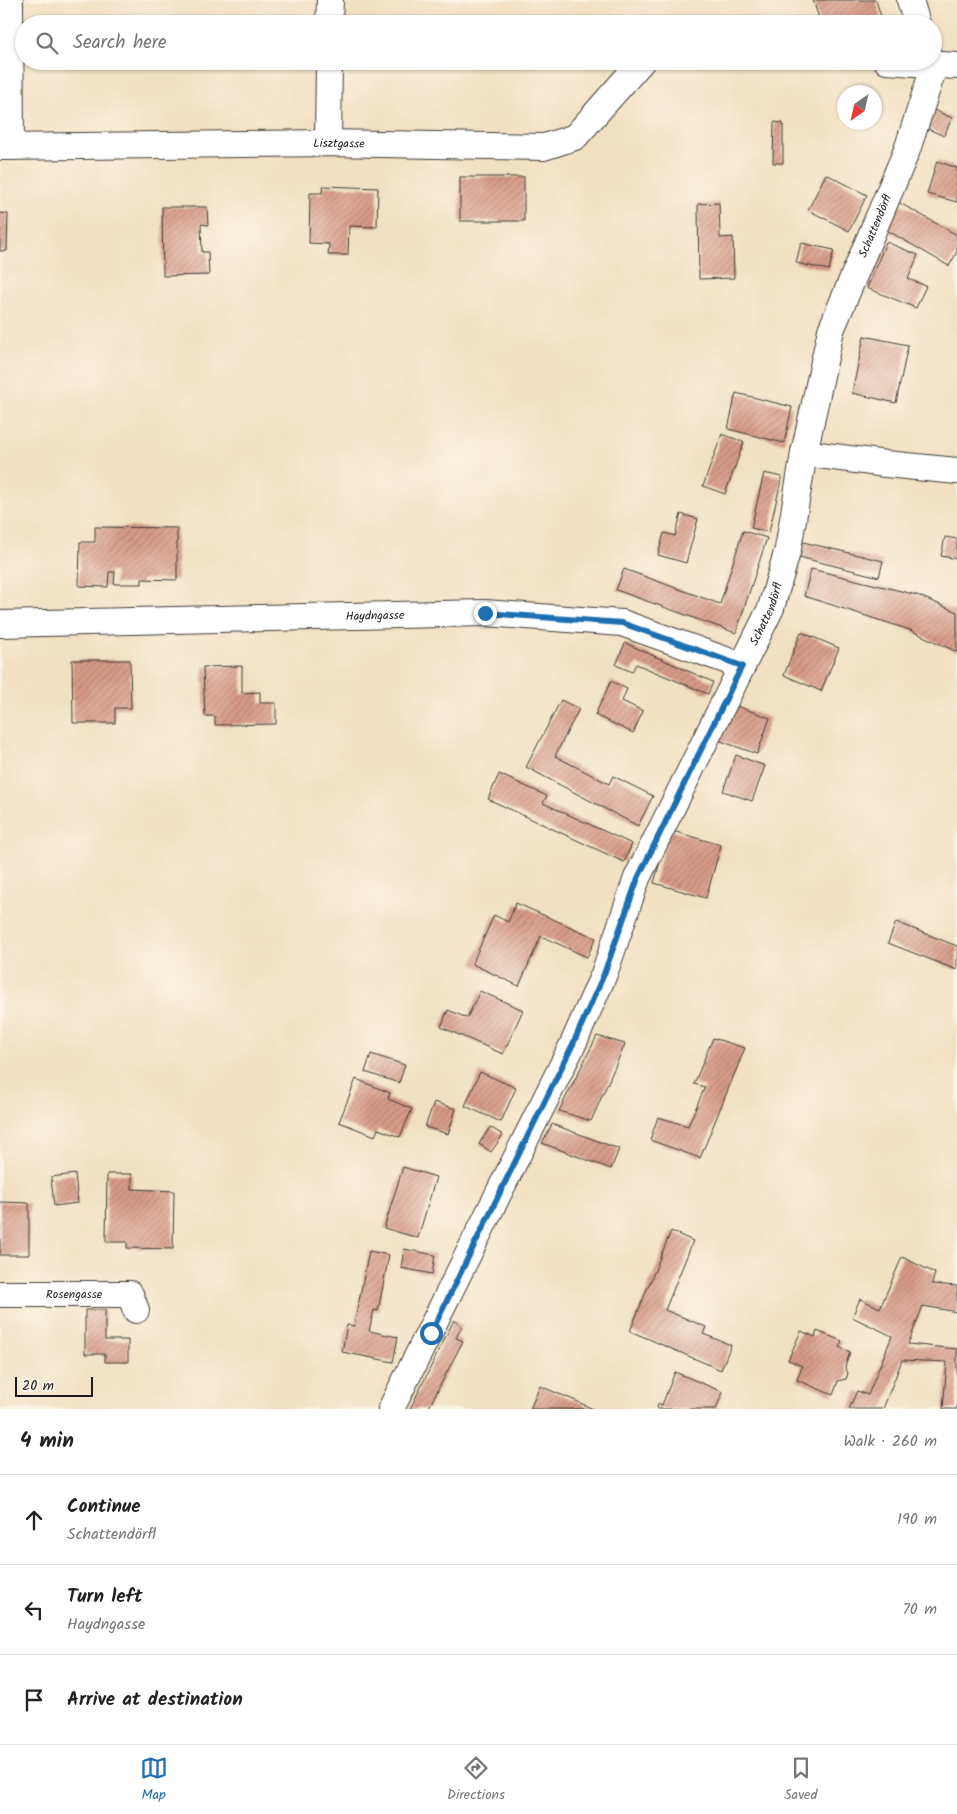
<!DOCTYPE html>
<meta charset="utf-8">
<style>
:root{--surface:#fff;--page:#f6f6f6;--text:#222;--muted:#767676;--line:#e0e0e0;--accent:#1f6fb2}
body{margin:0;font-family:Kalam,sans-serif;background:var(--page);color:var(--text)}
.compass{position:absolute;left:837px;top:85px;width:45px;height:45px;border-radius:50%;background:var(--surface);box-shadow:0 1px 4px #0004;rotate:214deg}
.scale{position:absolute;left:15px;bottom:12px;width:78px;box-sizing:border-box;padding-left:5px;border:2px solid #1c1c1c;border-top:0;font-size:14px;line-height:18px;white-space:nowrap;color:#1c1c1c;-webkit-text-stroke:4px #fcf5e5;paint-order:stroke}
.stop{position:absolute;width:15px;height:15px;margin:-11px;border:4px solid #1f6fb2;border-radius:50%;background:#fff}
.stop.end{background:#1f6fb2;border-color:#fff;box-shadow:0 1px 5px #0008}
.list{margin:0;padding:0;list-style:none}
h2{display:flex;justify-content:space-between;align-items:center;height:65px;margin:0;padding:0 20px;font-size:21px}
h2 small{font-size:16px;font-weight:400;color:var(--muted)}
.list li{display:grid;grid-template-columns:32px 1fr auto;gap:15px;align-items:center;box-sizing:border-box;height:90px;padding:0 20px;border-top:1px solid var(--line)}
.list b{display:block;font-size:19px;white-space:nowrap}
.list p{margin:0;font-size:16px;white-space:nowrap;color:var(--muted)}
.list em{font-size:16px;font-style:normal;color:var(--muted)}
.icon{flex:none;width:28px;height:28px;fill:none;stroke:currentColor;stroke-width:2;stroke-linecap:round;stroke-linejoin:round}
.map{position:relative;flex:none;width:957px;height:1409px;overflow:hidden}
.search{position:absolute;background:var(--surface);box-shadow:0 1px 4px #0004;left:15px;right:15px;top:15px;height:55px;display:flex;align-items:center;gap:12px;box-sizing:border-box;padding:0 18px;border-radius:28px;color:var(--muted);font-size:19px}
.sheet{height:335px;background:var(--surface)}
nav{display:flex;justify-content:space-around;align-items:center;box-sizing:border-box;height:70px;border-top:1px solid var(--line);background:var(--surface);font-size:14px;color:var(--muted)}
nav a{display:grid;justify-items:center;gap:2px}
nav .on{color:var(--accent)}
.map>svg:first-child{display:block}
.building{fill:url(#building-hatch)}
.lines{fill:none;stroke-linecap:round;stroke-linejoin:round}
.minor-casing{stroke:#3c3935;stroke-width:28}
.minor{stroke:#fff;stroke-width:26}
.route{stroke:#1f6fb2;stroke-width:6}
.labels{text-anchor:middle;dominant-baseline:central;stroke-width:4;stroke-linejoin:round;paint-order:stroke}
.street-label{font-size:12px;fill:#1c1c1c;stroke:#fcf5e5}
</style>
<div class="map">
<svg width="957" height="1409" viewBox="0 0 957 1409">
<defs>
<pattern id="building-hatch" width="6" height="6" patternUnits="userSpaceOnUse" patternTransform="scale(1.25)"><rect width="6" height="6" fill="#d89b88"/><path d="M-1 1l2-2M0 6l6-6M5 7l2-2" fill="none" stroke="#ae7e6e"/></pattern>
</defs>
<rect width="100%" height="100%" fill="#fcf5e5"/>
<filter id="ink" filterUnits="userSpaceOnUse"><feTurbulence type="fractalNoise" baseFrequency=".02" numOctaves="2"/><feDisplacementMap in="SourceGraphic" scale="10" xChannelSelector="R" yChannelSelector="G"/><feConvolveMatrix kernelMatrix="1 2 1 2 8 2 1 2 1" color-interpolation-filters="sRGB"/></filter>
<filter id="wash" filterUnits="userSpaceOnUse"><feTurbulence type="fractalNoise" baseFrequency=".0096" numOctaves="4" result="noise"/><feDisplacementMap in="SourceGraphic" scale="20" xChannelSelector="R" yChannelSelector="G"/><feGaussianBlur stdDeviation="1.12" result="paint"/><feColorMatrix in="noise" values="0 0 0 0 0 0 0 0 0 0 0 0 0 0 0 0 0 1.4 0 .05"/><feComposite in="paint" operator="in"/></filter>
<g filter="url(#wash)">
<rect width="100%" height="100%" fill="#f1e0c1"/>
<g id="blocks">
<!-- building -->
<g class="building">
<path d="M813,0h63l7,23 -62,1z"/>
<path d="M934,110l18,8 -8,18 -18,-8z"/>
<path d="M774,122l9,1v40h-10z"/>
<path d="M937,161l20,7v34l-30,-8z"/>
<path d="M826,174l41,21 -18,36 -41,-21z"/>
<rect x="460" y="177" width="64" height="44"/>
<path d="M323,186l55,2 -1,39 -28,-1 -1,29h-20l1,-11 -20,-1 1,-50h12z"/>
<path d="M898,202l59,33v17l-8,14 -66,-38z"/>
<path d="M719,203l1,35 13,-1 1,41 -35,1 -1,-75z"/>
<path d="M162,207h45l1,18 -7,-1 1,28h6l1,23 -46,1z"/>
<path d="M0,213l8,1 -1,37h-7z"/>
<path d="M886,242l32,13 -10,24 18,7 -10,22 -49,-20z"/>
<path d="M801,243l33,7 -5,20 -33,-7z"/>
<path d="M864,336l44,9 -12,58 -44,-10z"/>
<path d="M736,393l56,14 -8,36 -56,-14z"/>
<path d="M722,434l22,8 -19,52 -22,-8z"/>
<path d="M764,473l18,4 -13,55 -18,-4z"/>
<path d="M681,514l17,5 -12,44 -28,-8 6,-22 11,3z"/>
<path d="M95,527l82,1v52l-35,-1v5h-28l1,-12h-6l-1,15 -29,-1 1,-44h15z"/>
<path d="M743,531l24,7 -31,95 -120,-43 8,-21 96,35z"/>
<path d="M945,537l12,2v20l-16,-3z"/>
<path d="M803,542l80,19 -4,16 -80,-20z"/>
<path d="M811,569l106,26 40,17v40l-47,-22 -106,-34z"/>
<path d="M801,632l38,16 -18,43 -37,-16z"/>
<path d="M625,643l88,39 -5,12 -72,-30 -4,8 -16,-7z"/>
<path d="M72,660h58l1,48h-16v15h-42z"/>
<path d="M242,666v27l18,-1v11h16v21l-61,1v-9h-10l-2,-49z"/>
<path d="M611,681l16,8 -5,12 21,10 -10,22 -38,-18z"/>
<path d="M561,700l18,9 -24,47 54,28 4,-8 40,20 -15,30 -112,-59z"/>
<path d="M731,704l39,14 -13,36 -39,-14z"/>
<path d="M736,755l29,11 -13,35 -29,-10z"/>
<path d="M499,774l48,22 -4,7 89,41 -8,18 -136,-63z"/>
<path d="M669,830l52,15 -15,53 -52,-15z"/>
<path d="M516,903l80,35 -9,19 -46,-21 -22,50 -47,-22 22,-49 14,7z"/>
<path d="M896,922l61,24v24l-69,-27z"/>
<path d="M480,991l43,19 -20,44 -62,-27 7,-17 19,8z"/>
<path d="M597,1036l28,8 -34,77 -32,-10z"/>
<path d="M713,1038l32,10 -45,110 -50,-18 8,-23 30,9 17,-39 -11,-3z"/>
<path d="M371,1054l34,11 -6,18 -34,-11z"/>
<path d="M480,1072l36,16 -15,34 -36,-16z"/>
<path d="M356,1079l34,14 -2,6 24,10 -12,28 -22,-8 -3,7 -36,-14z"/>
<path d="M434,1102l22,7 -8,25 -23,-7z"/>
<path d="M552,1124l67,25 -8,20 -69,-26z"/>
<path d="M490,1127l13,8 -12,17 -12,-8z"/>
<path d="M403,1167l33,10 -18,61 -34,-10z"/>
<path d="M75,1174l3,29 -24,3 -3,-29z"/>
<path d="M107,1174h25v15l42,2 -1,58 -46,-1v-6h-21z"/>
<path d="M0,1202l29,1v52h-29z"/>
<path d="M671,1231l22,10 -28,69 41,17 -3,7 28,11 -10,25 -91,-39z"/>
<path d="M404,1249l31,6 -3,19 -31,-6z"/>
<path d="M369,1251l20,4 -11,56 -4,-1 -5,21 29,6 -5,25 -51,-10 5,-27 7,1z"/>
<path d="M902,1257l33,16 -3,11 25,2v26l-34,-6 -15,38 49,5v60h-14l4,-47 -45,-2 -19,49h-34l8,-18 11,4 24,-59 -40,-19 8,-18 20,9z"/>
<path d="M85,1310h20v30h23v22h-23v-8h-20z"/>
<path d="M454,1320l8,6 -6,12 7,3 -35,68h-18z"/>
<path d="M801,1331l14,6 2,-6 25,10 -3,6 11,5 -5,15 3,6 -2,6 -8,2 -5,14 -36,-15 5,-14 -14,-6z"/>
<path d="M675,1372l48,20 -7,17h-59l1,-5 4,1z"/>
<path d="M540,1386l36,15 17,8h-63z"/>
</g>
</g>
</g>
<g filter="url(#ink)">
<use href="#blocks" fill-opacity="0" stroke="#3c3935" stroke-width="1"/>
<g class="lines">
<defs>
<g id="minor">
<path d="M10,0l1,147"/>
<path d="M910,0l7,24"/>
<path d="M329,24l1,-24"/>
<path d="M887,61l70,5"/>
<path d="M328,143l1,-82"/>
<path id="s1" d="M0,147l328,-4 216,4 31,-10 67,-76"/>
<path d="M804,453l82,11 71,7"/>
<path id="s2" d="M0,624l485,-11 137,10 120,43"/>
<path id="s3" d="M0,1294h130l6,16"/>
<path id="s4" d="M391,1409l182,-365 31,-70 33,-96 134,-270 17,-59 16,-96 27,-123 76,-180 28,-86 -2,-3"/>
</g>
</defs>
<!-- minor casing -->
<use href="#minor" class="minor-casing"/>
<!-- minor -->
<use href="#minor" class="minor"/>
</g>
</g>
<g class="lines" filter="url(#ink)">
<!-- route -->
<path class="route" d="M431,1333l142,-289 31,-70 34,-96 104,-212 -120,-43 -137,-10"/>
</g>
<g class="labels">
<!-- street labels -->
<g class="street-label">
<text stroke="none"><textPath href="#s1" startOffset="339">Lisztgasse</textPath></text>
<text stroke="none"><textPath href="#s4" startOffset="1285">Schattendörfl</textPath></text>
<text stroke="none"><textPath href="#s4" startOffset="880">Schattendörfl</textPath></text>
<text stroke="none"><textPath href="#s2" startOffset="375">Haydngasse</textPath></text>
<text stroke="none"><textPath href="#s3" startOffset="74">Rosengasse</textPath></text>
</g>
</g>
</svg>
<svg class="compass" viewBox="-18 -18 36 36"><path d="M0-13l5 13h-10z" fill="#e53935"/><path d="M0 13l5-13h-10z" fill="#767676"/></svg>
<div class="scale">20 m</div>
<div class="stop" style="left:431px;top:1333px"></div>
<div class="stop end" style="left:485px;top:613px"></div>
<div class="search"><svg class="icon" aria-label="search" viewBox="0 0 24 24"><circle cx="10" cy="10" r="6"/><path d="M15 15l6 6"/></svg>Search here</div>
</div>
<section class="sheet">
<h2>4 min<small>Walk · 260 m</small></h2>
<ul class="list">
<li><svg class="icon" aria-label="ahead" viewBox="0 0 24 24"><path d="M12 20V5M6 11l6-6 6 6"/></svg><div><b>Continue</b><p>Schattendörfl</p></div><em>190 m</em></li>
<li><svg class="icon" aria-label="left" viewBox="0 0 24 24"><path d="M17 20v-9H6M10 6l-5 5 5 5"/></svg><div><b>Turn left</b><p>Haydngasse</p></div><em>70 m</em></li>
<li><svg class="icon" aria-label="arrive" viewBox="0 0 24 24"><path d="M6 21V4h12l-3 4 3 4H6"/></svg><div><b>Arrive at destination</b></div></li>
</ul>
</section>
<nav>
<a class="on"><svg class="icon" aria-label="map" viewBox="0 0 24 24"><path d="M3 6l6-2 6 2 6-2v14l-6 2-6-2-6 2zM9 4v14M15 6v14"/></svg>Map</a>
<a><svg class="icon" aria-label="directions" viewBox="0 0 24 24"><path d="M12 3l9 9-9 9-9-9zM9 14v-3h6M13 9l2 2-2 2"/></svg>Directions</a>
<a><svg class="icon" aria-label="saved" viewBox="0 0 24 24"><path d="M7 4h10v16l-5-4-5 4z"/></svg>Saved</a>
</nav>
